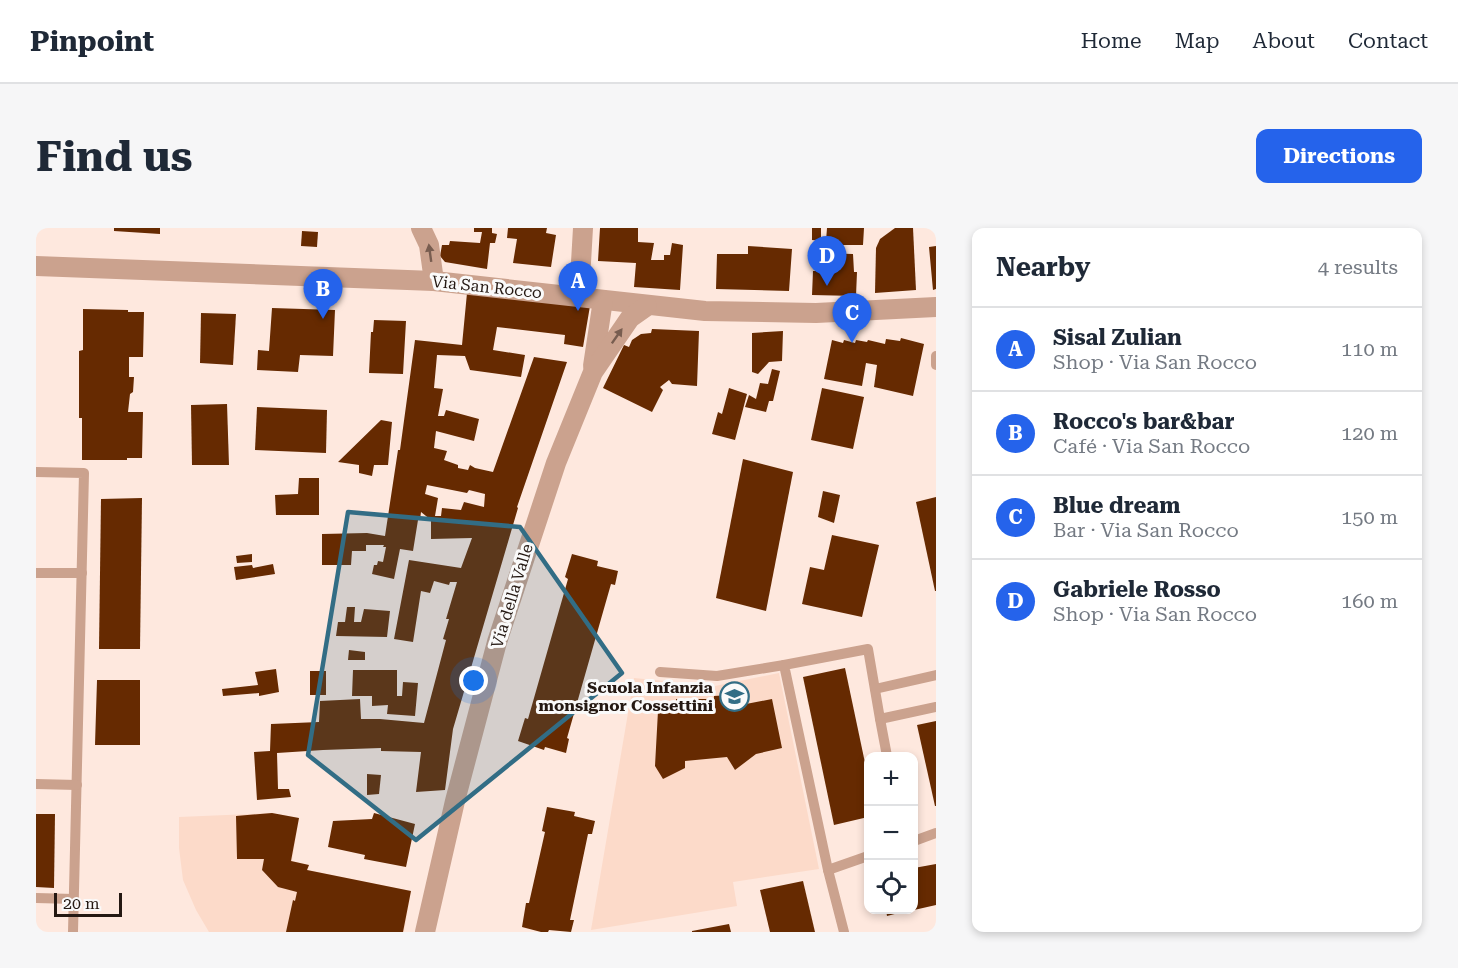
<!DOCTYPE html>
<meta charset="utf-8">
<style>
:root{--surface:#fff;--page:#f6f6f7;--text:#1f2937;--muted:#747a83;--line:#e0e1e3;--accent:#2563eb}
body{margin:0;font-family:"Roboto Serif",serif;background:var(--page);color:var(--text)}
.controls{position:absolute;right:18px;bottom:18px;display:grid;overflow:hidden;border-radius:12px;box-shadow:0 3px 9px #0003}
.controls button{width:54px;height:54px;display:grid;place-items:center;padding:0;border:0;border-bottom:2px solid var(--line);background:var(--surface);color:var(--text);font:30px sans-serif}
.scale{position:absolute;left:18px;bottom:15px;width:68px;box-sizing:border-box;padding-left:6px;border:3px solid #241812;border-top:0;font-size:16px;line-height:21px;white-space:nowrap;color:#241812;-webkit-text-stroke:4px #fafafa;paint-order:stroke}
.you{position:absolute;left:438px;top:453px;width:21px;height:21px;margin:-15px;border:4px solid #fff;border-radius:50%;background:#1a73e8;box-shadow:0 0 0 9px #1a73e833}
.badge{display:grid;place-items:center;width:39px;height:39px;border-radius:50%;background:var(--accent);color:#fff;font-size:20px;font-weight:700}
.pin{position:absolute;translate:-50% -50px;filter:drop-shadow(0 2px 3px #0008)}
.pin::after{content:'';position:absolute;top:32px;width:21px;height:18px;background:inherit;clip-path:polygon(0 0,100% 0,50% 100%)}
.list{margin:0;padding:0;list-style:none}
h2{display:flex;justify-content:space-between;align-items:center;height:78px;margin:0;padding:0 24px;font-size:26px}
h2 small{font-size:20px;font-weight:400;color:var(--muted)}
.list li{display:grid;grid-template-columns:39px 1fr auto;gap:18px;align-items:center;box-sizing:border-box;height:84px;padding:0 24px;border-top:2px solid var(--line)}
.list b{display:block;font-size:22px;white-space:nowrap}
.list p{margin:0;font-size:20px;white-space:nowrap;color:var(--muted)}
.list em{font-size:20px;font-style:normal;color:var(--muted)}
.icon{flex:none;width:33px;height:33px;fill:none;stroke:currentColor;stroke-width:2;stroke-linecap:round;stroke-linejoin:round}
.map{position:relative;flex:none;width:900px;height:704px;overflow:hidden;border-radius:12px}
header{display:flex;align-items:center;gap:36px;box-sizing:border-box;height:84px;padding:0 30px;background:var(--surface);border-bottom:2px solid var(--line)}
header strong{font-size:28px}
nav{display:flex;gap:33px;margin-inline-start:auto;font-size:21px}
.intro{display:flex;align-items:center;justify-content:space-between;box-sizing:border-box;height:144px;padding:0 36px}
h1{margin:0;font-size:42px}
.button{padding:15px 27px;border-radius:12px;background:var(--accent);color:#fff;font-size:21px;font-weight:700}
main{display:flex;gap:36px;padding:0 36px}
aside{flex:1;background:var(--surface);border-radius:12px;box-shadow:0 3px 9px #0003}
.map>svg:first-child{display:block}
.built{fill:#fcdac9}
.building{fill:#662a01;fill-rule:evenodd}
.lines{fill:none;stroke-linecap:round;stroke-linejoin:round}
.service{stroke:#cba28e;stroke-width:10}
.minor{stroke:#cba28e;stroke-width:20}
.oneway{fill:#785d50}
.marked{fill:#326d85;fill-opacity:0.2;stroke:#326d85;stroke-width:4.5;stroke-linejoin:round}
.labels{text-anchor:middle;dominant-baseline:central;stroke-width:6;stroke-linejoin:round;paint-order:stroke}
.street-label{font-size:16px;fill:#241812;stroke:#fafafa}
.poi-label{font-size:16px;font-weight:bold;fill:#241812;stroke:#fafafa;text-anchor:end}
</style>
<header>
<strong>Pinpoint</strong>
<nav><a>Home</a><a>Map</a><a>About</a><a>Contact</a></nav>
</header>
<div class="intro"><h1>Find us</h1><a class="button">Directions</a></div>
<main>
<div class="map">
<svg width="900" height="704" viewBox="0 0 900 704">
<rect width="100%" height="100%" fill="#fee8de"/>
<!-- built -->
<g class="built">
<path d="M743,445l40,196 -86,13 4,24 -146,24 43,-252 81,8z"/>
<path d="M236,585l27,5 -7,43 17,4 -1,5 103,21 -7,41h-195l-13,-22 -13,-30 -4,-32v-31z"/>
</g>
<!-- building -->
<g class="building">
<path d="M78,0h46v6l-46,-3z"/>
<path d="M438,0h18v5l5,1 -2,9h-5l-3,26 -42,-7 -5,-6 2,-11h7l1,-4 30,2 2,-11h-8z"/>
<path d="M472,0h39l-1,5 10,2 -5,32 -38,-4 4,-24 -10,-1z"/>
<path d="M564,0h38v14l16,1 -3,17h13v-5h6l2,-12 11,2 -3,45 -46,-3 2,-24 -38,-2z"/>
<path d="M776,0h9v13l-9,-1z"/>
<path d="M791,0h37l-1,17h-28v-4h-9z"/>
<path d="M859,0h18l3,62 -41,3 1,-45 4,-9z"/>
<path d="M266,3l16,1 -1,15 -16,-1z"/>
<path d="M712,18l44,3 -3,42 -73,-2 1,-35h31z"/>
<path d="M900,18v43l-3,1 -4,-43z"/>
<path d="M782,25l35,1 1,18h3l-1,24 -44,-1 1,-24h4z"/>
<path d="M431,65l123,13 -7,41 -19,-3 1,-9 -68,-8 -4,23 32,5 -4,22 -51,-7 -5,-14 -28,-1 -3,33 9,1 -5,27h6l2,-6 33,9 -5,22 -38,-10 -2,17 13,3 -3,9 14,5v3l10,2 2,-5 5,3 18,4 41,-115 33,5 -50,145 1,1 -65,221 -8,61 -29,2 5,-40 -40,-1v-3l-58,2 -46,3 1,36h11l2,8 -34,3 -3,-48 16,-1 1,-27 48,-2 1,-21 40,-2 1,20h19l44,4 22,-83 -3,-1 6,-20h-3l11,-37h-7l-1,3 -15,-4 -4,12 -9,-2 -8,51 -19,-3 15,-79 52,8 11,-30 -41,1v-19l-10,-8 -1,8h-2l-5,31 -13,-2 -6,30 -22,-5 2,-9h3l1,-4 5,1 3,-15h-3l1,-2h-18v6h-14l-1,14h-29v-31l45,-1 18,3 13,-86h2l15,-110 47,5zM391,257l40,8 2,-3 16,4 -1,13 -20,-5 -3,8 -19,-2 -1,8h-6l3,-18 -13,-4z"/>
<path d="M236,80l63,2 -2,46 -33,-1 -2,17 -41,-2 1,-20 11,1z"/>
<path d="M47,81l45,1v2h16l-1,45h-14v20h5l-1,15 -3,2 -2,18h15l-1,46h-15v2h-45v-42h-3v-67l4,-1z"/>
<path d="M165,85l35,1 -3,51 -33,-2z"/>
<path d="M338,92l32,1 -3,53 -34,-1 2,-41h2z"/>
<path d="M616,101l47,2 -2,55 -25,-2 -3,-4 -9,7 3,3 -11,22 -49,-24 21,-43 5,2 3,-7 9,-6 10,-1z"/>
<path d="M747,103l-1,30 -13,1 -11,12 -6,-2v-39z"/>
<path d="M865,110l23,6 -11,52 -39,-9 3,-22 -11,-2 -4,23 -38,-7 8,-39 11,3 1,-3 11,3 1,-3 11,2 1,-2 17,4 1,-5 14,2z"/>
<path d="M736,141l8,2 -7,30h-4l-3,11 -21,-5 4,-12 7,4 4,-16 8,1z"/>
<path d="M693,160l18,6 -12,46 -23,-6 6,-22 4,2z"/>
<path d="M786,160l42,9 -11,52 -42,-9z"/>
<path d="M191,176l2,61h-37l-1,-60z"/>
<path d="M221,179l70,3 -1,43 -71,-3z"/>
<path d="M345,192l11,2 -4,43h-14l-2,11 -13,-3v-8l-21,-3z"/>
<path d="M707,231l50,13 -27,139 -50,-13z"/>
<path d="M263,250h20v37h-43l-1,-20 23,-1z"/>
<path d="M787,263l17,4 -6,28 -16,-6z"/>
<path d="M900,269v94h-1l-19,-89z"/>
<path d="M106,270l-2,151h-41l2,-150z"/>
<path d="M796,307l47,10 -17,72 -60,-13 8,-37 14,3z"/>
<path d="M216,326v8l-15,1 -1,-7z"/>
<path d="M536,326l26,7 -1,5 21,5 -3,14 -4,-1 -44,154 2,1 -3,14 -21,-6 -1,3 -26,-9 7,-23 3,1 40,-140 -3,-2z"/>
<path d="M237,336l2,10 -39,6 -2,-13 18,-2 1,3z"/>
<path d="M311,379h8l-1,15h7l3,-13 26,2 -3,26 -51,-1 2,-14h7z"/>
<path d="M313,422l16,2v8h-17z"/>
<path d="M809,440l23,109v40l-34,8 -31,-148z"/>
<path d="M240,441l3,23 -20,4v-3l-36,3 -1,-7 36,-4 -3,-13z"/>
<path d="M317,442h44v26h5l1,-14 15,1 -3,33 -28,-2 1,-9 -16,1v-10h-20z"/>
<rect x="274" y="443" width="16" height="24"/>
<path d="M61,452h43v65h-45z"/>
<path d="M708,466l2,10 26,-5 10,49 -26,6 -21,16 -8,-13 -42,4v7l-22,11 -8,-13 3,-55h18v-12h31l3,11h3l1,-14z"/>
<path d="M900,493v85h-1l-18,-81z"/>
<path d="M331,546l14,1 -2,19 -12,1z"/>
<path d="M511,579l28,5 -1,4 21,5 -3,13h-4l-18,86h4l-3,12 -22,-2 -1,2h-7l-19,-5 4,-24h3l16,-71 -3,-1z"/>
<path d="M236,585l27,5 -8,43 18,4 -2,5 104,21 -8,41h-117l7,-32 2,1 2,-9 -19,-5 -16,-17 2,-11h-27l-1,-43z"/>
<path d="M338,585l41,11 -9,43 -42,-8 1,-4 -37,-8 5,-26 39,-2z"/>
<path d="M0,586h19l-1,74 -18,-1z"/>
<path d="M900,636v41l-22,5v-42z"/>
<path d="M767,653l12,51h-45l-10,-42z"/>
<path d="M850,682h24l-23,6z"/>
<path d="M693,696l2,8h-39v-1z"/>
</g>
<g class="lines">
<!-- service -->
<g class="service">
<path d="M900,128v9"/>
<path d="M0,244l48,1 -11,459"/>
<path d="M0,345h46"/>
<path d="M624,444l57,4 67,-11"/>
<path d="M839,461l61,-14"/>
<path d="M851,528l-7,-37 56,-12"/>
<path d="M0,556l41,1"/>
<path d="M878,613l22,-8"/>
<path d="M792,642l40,-14"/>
<path d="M0,670l38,1"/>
<path d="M808,704l-16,-62 -44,-205 84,-16 12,70"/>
</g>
<!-- minor -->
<g class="minor">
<path d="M385,0l8,17 5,36"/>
<path d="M0,38l398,15 271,30 111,2 120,-6"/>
<path d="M543,69l4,-69"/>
<path d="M557,138l10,-66"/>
<path d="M389,704l30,-131 42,-159 59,-179 37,-91 37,-54 17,-12"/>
</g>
</g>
<!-- one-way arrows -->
<defs><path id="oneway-solid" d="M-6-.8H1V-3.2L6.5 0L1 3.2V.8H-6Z" transform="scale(1.5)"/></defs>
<g class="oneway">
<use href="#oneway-solid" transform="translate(394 25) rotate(-98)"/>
<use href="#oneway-solid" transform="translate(581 108) rotate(-55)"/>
</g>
<!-- marked area -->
<path class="marked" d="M312,284l172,15 102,146 -206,167 -108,-85z"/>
<!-- icons -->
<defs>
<symbol id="school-ring" viewBox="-11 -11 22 22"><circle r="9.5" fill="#fafafa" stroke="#326d85" stroke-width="1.5"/><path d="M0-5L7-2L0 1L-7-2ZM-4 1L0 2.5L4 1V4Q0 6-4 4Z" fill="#326d85"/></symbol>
</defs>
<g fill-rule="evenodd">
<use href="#school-ring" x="682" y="452" width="33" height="33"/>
</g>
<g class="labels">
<!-- street labels -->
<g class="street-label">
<text transform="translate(451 59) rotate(6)">Via San Rocco</text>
<text transform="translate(476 368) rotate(-73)">Via della Valle</text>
</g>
<!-- poi labels -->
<g class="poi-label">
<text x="677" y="459">Scuola Infanzia<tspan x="677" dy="18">monsignor Cossettini</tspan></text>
</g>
</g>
</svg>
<div class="controls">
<button>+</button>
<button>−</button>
<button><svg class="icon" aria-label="locate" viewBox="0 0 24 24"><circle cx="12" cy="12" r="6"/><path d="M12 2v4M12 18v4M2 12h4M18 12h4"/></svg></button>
</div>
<div class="scale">20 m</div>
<div class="you"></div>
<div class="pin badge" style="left:542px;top:83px">A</div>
<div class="pin badge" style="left:287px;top:91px">B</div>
<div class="pin badge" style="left:816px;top:115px">C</div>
<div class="pin badge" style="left:791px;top:58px">D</div>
</div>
<aside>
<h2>Nearby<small>4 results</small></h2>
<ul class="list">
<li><span class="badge">A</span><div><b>Sisal Zulian</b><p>Shop · Via San Rocco</p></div><em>110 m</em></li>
<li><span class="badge">B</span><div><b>Rocco's bar&amp;bar</b><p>Café · Via San Rocco</p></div><em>120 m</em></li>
<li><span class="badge">C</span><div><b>Blue dream</b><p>Bar · Via San Rocco</p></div><em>150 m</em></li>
<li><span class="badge">D</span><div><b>Gabriele Rosso</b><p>Shop · Via San Rocco</p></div><em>160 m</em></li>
</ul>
</aside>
</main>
